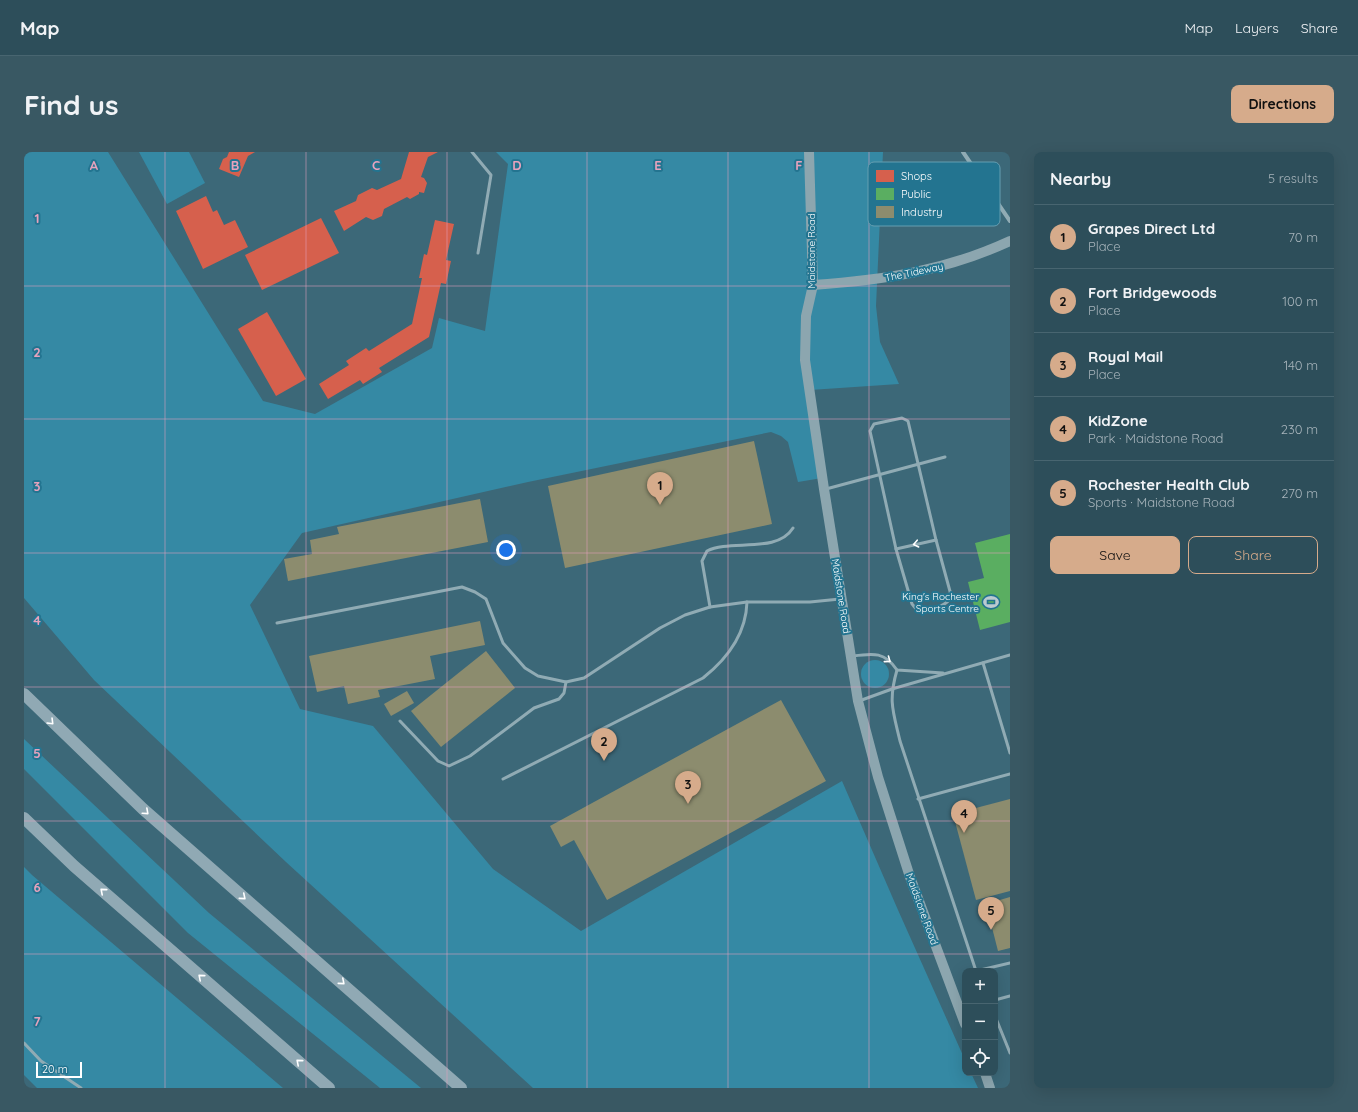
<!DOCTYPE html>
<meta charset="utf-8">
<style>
:root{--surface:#2d4e5a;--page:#395863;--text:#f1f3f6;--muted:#a7b4bb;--line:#486570;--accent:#d6ab8b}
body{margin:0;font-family:Quicksand,sans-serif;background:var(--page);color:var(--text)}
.controls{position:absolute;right:12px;bottom:12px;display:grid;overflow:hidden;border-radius:8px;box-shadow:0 4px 16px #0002}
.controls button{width:36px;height:36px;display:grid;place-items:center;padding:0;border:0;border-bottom:1px solid var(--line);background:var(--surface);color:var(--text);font:20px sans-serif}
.scale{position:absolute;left:12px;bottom:10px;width:46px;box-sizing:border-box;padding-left:4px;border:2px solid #fff;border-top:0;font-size:11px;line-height:14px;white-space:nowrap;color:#fff;-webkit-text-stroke:3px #237490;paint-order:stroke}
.you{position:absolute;left:482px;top:398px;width:14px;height:14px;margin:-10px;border:3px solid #fff;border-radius:50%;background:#1a73e8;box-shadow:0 0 0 6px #1a73e833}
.badge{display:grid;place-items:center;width:26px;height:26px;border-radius:50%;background:var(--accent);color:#111;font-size:13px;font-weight:700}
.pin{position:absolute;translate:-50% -33px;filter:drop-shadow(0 1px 2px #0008)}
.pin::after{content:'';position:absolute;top:21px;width:14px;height:12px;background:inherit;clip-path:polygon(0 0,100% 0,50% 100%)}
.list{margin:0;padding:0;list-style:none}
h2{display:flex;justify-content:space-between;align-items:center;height:52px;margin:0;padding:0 16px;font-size:17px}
h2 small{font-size:13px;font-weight:400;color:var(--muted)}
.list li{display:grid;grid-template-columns:26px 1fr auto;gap:12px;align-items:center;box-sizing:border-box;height:64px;padding:0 16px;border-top:1px solid var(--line)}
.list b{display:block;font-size:15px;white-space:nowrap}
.list p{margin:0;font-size:13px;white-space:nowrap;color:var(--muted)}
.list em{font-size:13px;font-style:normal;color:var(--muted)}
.actions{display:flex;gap:8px;padding:12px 16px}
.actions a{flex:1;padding:9px 0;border:1px solid var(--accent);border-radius:8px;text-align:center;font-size:14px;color:var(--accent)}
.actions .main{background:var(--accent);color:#111}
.icon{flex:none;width:22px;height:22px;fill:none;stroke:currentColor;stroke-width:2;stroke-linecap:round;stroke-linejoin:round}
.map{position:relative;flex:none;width:986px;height:936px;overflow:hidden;border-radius:8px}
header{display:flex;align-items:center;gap:24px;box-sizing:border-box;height:56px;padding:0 20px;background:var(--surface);border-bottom:1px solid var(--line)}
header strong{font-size:19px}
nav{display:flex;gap:22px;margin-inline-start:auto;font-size:14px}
.intro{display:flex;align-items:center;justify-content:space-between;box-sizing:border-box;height:96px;padding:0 24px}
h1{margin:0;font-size:28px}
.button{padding:10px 18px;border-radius:8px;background:var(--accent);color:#111;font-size:14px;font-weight:700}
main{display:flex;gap:24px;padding:0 24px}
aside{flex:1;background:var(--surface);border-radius:8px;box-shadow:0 4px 16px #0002}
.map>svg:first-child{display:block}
.green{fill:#3589a4}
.shops{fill:#d6604d}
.public{fill:#5aae61}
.industry{fill:#8c8c6e}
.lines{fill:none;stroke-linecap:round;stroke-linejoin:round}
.lane{stroke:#90abb4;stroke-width:3}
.street{stroke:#90abb4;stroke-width:4}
.secondary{stroke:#8ca6af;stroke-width:10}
.highway{stroke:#90a9b4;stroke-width:12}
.oneway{stroke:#fff}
.grid{fill:none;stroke:#e7a3bd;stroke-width:1;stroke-opacity:0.55}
.labels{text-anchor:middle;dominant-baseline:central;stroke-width:4;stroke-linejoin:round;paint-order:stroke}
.street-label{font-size:10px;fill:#fff;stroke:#237490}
.poi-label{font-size:10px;fill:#fff;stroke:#237490;text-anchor:end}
.key{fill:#237490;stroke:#659eb1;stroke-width:1}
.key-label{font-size:11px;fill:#fff}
.grid-label{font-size:13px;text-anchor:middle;font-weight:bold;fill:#e7a3bd;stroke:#237490;stroke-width:4;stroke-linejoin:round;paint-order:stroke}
</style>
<header>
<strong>Map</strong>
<nav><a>Map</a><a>Layers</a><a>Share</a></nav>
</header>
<div class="intro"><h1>Find us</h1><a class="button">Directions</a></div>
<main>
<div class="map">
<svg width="986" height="936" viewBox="0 0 986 936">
<rect width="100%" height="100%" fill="#3c6878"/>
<!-- green -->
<g class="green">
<path d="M0,0h84l155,249 52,13 117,-66 7,-30 46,13 23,-167 -12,-12h387l-7,154 4,36 19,42 -89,6 12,88 -24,4 -10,-40 -7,-6 -10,-4 -243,50 -226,51 -52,72 50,104 73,17 120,143 88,62 261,-150 56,129 67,150v13h6l7,15h-445l-247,-226 -192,-182 -70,-82z"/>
<path d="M115,0h50l16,31 -38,21z"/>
<circle cx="851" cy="522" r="14"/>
<path d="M0,587l185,174 212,175h-41l-192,-155 -164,-164z"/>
<path d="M0,715l8,8 251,213h-246l-13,-13z"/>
</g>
<!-- shops -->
<g class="shops">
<path d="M205,0h26l-7,4 -9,21 -20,-8 4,-10 4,-2z"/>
<path d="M385,0h29l-10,5 -7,20 3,1 3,5 -3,10 -5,-1v2l-9,5 -3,-2 -23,12 -2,7 -9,4 -7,-3 -22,14 -10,-20 22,-10 2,-6 14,-7 5,2 24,-11z"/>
<path d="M182,44l7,16 4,-2 7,15 11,-5 13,27 -45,22 -27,-58z"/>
<path d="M297,66l18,35 -77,37 -17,-35z"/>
<path d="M411,68l19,4 -8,36 5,1 -5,23 -5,-1 -12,54 -50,31 3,4 -19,12 -3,-4 -32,19 -9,-15 30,-19 -3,-4 20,-13 3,3 43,-27 10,-46h-3l5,-24 3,1z"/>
<path d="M243,160l39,67 -30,17 -38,-67z"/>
</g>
<!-- public -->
<path class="public" d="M986,382v88l-30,8 -12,-48 16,-4 -9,-35z"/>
<!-- industry -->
<g class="industry">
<path d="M730,289l18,83 -207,44 -17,-82z"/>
<path d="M456,347l8,43 -200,39 -4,-22 28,-5 -2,-14 29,-6 -2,-7z"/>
<path d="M456,469l5,24 -55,11 5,23 -57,11 2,7 -32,7 -4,-18 -27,6 -8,-36z"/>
<path d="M462,499l29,37 -74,59 -30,-36z"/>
<path d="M383,539l7,12 -23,13 -7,-12z"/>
<path d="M757,548l45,81 -219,119 -33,-60 -13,7 -11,-21z"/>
<path d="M986,647v92l-34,9 -23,-86z"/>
<path d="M986,745v51l-12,3 -12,-47z"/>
</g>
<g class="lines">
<!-- lane -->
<g class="lane">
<path d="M448,0l19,23 -13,78"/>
<path d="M878,266l6,3 28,119 15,55c-1,10 -23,18 -32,15 -3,0 -5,-4 -7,-6l-16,-55 -26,-118 4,-7z"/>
<path d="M802,337l119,-32"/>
<path d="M872,397l40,-9"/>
<path d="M686,455l-8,-46 5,-10c23,-12 70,3 86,-23"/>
<path d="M253,471l185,-36 13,5 11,7 17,44 22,25 13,8 28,6 18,-4 76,-50 25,-13 25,-8 37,-5h63l30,-3"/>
<path d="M829,504c21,-3 32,-4 44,14l46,3"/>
<path d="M959,511l27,90"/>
<path d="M873,518c-9,31 -4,41 3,71l76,230"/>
<path d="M835,549l33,-12 118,-34"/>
<path d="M376,569l38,40 11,5 21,-10 64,-48 25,-9 5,-6 2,-11"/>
<path d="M479,627l200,-101c24,-19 43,-44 44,-76"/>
<path d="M894,647l92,-25"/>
<path d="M952,819l34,-8"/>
<path d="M971,848l15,-4"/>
<path d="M971,864l15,37"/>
<path d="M0,891l17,18 40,27"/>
</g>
<!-- street -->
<path class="street" d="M939,0l47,69"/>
<!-- secondary -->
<g class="secondary">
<path d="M785,0l4,133 -7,31 -1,44 19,129 34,212 20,76 32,100 55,147"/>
<path d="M789,133c71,-5 132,-14 197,-44"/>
<path d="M961,921l5,15"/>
</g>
<!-- highway -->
<g class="highway">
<path d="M0,542l119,115 318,279"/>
<path d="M0,666l50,48 255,222"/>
</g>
</g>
<!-- one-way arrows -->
<defs><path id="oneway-chevron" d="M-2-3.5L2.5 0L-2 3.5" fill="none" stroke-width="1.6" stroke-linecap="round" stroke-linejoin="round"/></defs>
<g class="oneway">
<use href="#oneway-chevron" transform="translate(892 392) rotate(168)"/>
<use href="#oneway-chevron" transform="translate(864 508) rotate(36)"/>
<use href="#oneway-chevron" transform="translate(27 570) rotate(45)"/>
<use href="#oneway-chevron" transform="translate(122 660) rotate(42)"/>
<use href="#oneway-chevron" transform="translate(79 739) rotate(-139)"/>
<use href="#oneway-chevron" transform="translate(219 745) rotate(40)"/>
<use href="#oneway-chevron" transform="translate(177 825) rotate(-139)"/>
<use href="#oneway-chevron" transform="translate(318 830) rotate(41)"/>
<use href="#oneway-chevron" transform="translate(275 910) rotate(-139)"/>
</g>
<!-- grid -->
<path class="grid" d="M141,0v936M282,0v936M423,0v936M563,0v936M704,0v936M845,0v936M0,134h986M0,267h986M0,401h986M0,535h986M0,669h986M0,802h986"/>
<!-- icons -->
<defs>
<symbol id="stadium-bare" viewBox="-9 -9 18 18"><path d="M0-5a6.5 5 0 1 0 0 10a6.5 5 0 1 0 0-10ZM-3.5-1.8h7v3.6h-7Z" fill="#bbcad0" stroke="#237490" stroke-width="2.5" paint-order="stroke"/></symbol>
</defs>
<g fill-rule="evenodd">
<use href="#stadium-bare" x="956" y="439" width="22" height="22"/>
</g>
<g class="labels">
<!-- street labels -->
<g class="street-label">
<text transform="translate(787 99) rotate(-90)">Maidstone Road</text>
<text transform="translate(890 120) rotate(-12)">The Tideway</text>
<text transform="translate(817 444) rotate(81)">Maidstone Road</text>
<text transform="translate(898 757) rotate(70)">Maidstone Road</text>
</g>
<!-- poi labels -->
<g class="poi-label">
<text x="955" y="444">King's Rochester<tspan x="955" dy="12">Sports Centre</tspan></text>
</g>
</g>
<!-- legend -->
<rect x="844" y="10" width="132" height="64" rx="6" class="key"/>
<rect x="852" y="18" width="18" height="12" fill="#d6604d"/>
<rect x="852" y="36" width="18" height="12" fill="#5aae61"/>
<rect x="852" y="54" width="18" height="12" fill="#8c8c6e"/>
<g class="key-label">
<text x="877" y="28">Shops</text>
<text x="877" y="46">Public</text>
<text x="877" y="64">Industry</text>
</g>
<g class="grid-label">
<text x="70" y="18">A</text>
<text x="211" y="18">B</text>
<text x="352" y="18">C</text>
<text x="493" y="18">D</text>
<text x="634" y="18">E</text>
<text x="775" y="18">F</text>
<text x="13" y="71">1</text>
<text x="13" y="205">2</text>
<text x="13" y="339">3</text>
<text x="13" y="473">4</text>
<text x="13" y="606">5</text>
<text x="13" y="740">6</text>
<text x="13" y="874">7</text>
</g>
</svg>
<div class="controls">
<button>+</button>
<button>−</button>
<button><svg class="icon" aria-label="locate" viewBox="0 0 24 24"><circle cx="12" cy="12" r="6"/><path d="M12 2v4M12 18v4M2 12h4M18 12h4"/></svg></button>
</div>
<div class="scale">20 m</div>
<div class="you"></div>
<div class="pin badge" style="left:636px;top:353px">1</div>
<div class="pin badge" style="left:580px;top:609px">2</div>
<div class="pin badge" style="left:664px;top:652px">3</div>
<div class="pin badge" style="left:940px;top:681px">4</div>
<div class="pin badge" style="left:967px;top:778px">5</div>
</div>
<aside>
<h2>Nearby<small>5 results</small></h2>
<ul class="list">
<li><span class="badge">1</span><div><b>Grapes Direct Ltd</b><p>Place</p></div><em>70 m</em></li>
<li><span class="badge">2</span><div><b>Fort Bridgewoods</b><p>Place</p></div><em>100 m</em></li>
<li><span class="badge">3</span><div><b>Royal Mail</b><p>Place</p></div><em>140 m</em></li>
<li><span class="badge">4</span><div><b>KidZone</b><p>Park · Maidstone Road</p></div><em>230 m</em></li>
<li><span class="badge">5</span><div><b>Rochester Health Club</b><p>Sports · Maidstone Road</p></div><em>270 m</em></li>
</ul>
<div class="actions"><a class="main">Save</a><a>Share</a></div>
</aside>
</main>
